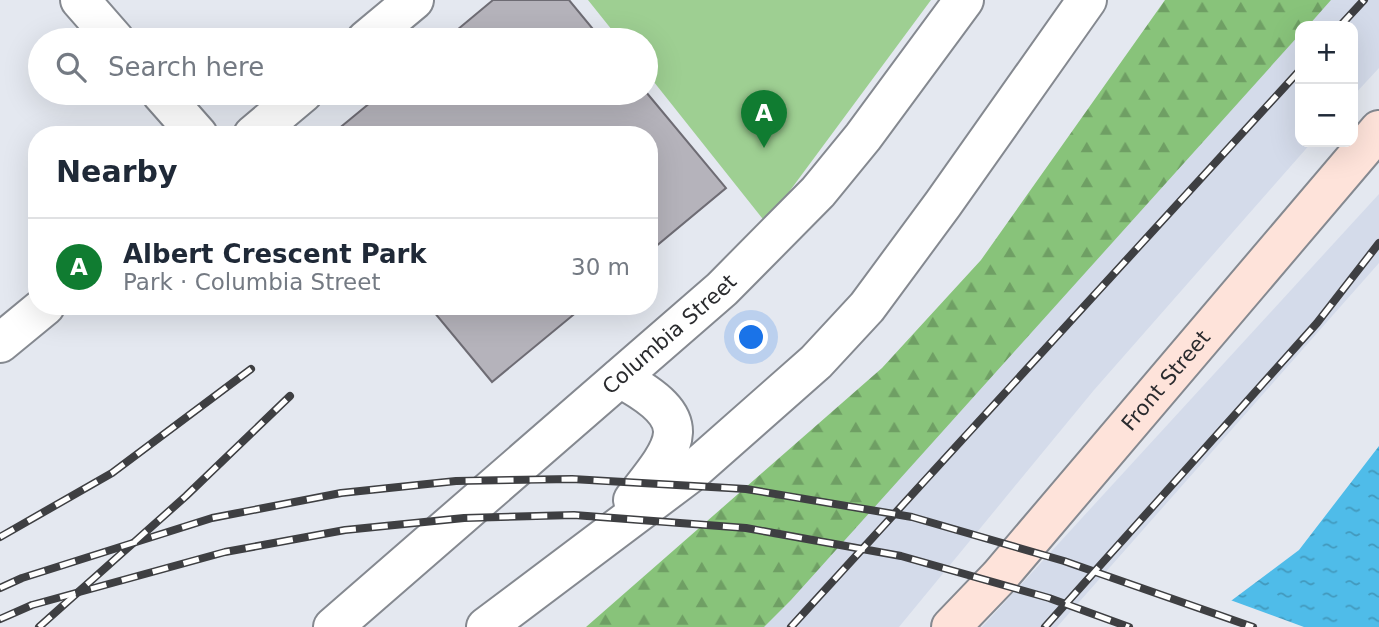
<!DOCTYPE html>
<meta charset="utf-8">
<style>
:root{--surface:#fff;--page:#f6f6f7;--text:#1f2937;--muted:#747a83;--line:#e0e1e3;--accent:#107c31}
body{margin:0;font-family:"DejaVu Sans",sans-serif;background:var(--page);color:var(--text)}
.controls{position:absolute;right:21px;top:21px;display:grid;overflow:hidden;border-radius:14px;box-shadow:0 7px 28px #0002}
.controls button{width:63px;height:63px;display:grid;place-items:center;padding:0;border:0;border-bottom:2px solid var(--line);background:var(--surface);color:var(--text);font:35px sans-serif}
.you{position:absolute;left:752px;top:338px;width:24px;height:24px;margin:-18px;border:5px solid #fff;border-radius:50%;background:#1a73e8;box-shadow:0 0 0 10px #1a73e833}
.badge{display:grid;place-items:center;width:46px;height:46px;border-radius:50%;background:var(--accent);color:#fff;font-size:23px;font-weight:700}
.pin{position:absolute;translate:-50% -58px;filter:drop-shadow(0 2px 4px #0008)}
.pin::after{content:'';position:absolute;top:37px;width:24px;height:21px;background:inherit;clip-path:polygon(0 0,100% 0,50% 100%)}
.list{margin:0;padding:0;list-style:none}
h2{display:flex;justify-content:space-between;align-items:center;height:91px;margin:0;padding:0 28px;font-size:30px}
h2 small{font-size:23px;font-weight:400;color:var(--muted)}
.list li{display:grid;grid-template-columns:46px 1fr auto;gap:21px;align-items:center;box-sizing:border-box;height:98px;padding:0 28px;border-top:2px solid var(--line)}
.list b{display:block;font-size:26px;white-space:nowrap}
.list p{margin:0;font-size:23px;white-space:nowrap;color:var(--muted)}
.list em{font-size:23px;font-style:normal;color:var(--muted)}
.icon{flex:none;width:38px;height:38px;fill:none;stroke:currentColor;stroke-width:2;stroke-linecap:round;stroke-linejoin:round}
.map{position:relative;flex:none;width:1379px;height:627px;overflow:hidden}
.search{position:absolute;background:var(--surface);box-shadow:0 7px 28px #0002;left:28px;top:28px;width:630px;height:77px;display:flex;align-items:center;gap:18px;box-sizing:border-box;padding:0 24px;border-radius:38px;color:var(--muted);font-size:26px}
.panel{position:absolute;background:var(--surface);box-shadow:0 7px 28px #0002;left:28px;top:126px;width:630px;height:189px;border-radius:28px}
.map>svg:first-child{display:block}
.built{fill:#d4dbea}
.green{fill:#9ecf92}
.forest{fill:url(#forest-firs)}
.water{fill:url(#water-ripples)}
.pier{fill:#e4e8f0}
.building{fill:#b5b3bb;stroke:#6e6c74;stroke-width:2}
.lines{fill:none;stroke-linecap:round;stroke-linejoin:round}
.minor-casing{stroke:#858990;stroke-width:42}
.tertiary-casing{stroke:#858990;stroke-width:42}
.secondary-casing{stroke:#858990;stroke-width:42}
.minor{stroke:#fff;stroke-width:38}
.tertiary{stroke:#fff;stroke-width:38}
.secondary{stroke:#fee3da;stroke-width:38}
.rail-casing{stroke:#3e3f42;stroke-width:8}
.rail{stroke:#fff;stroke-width:5;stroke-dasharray:16;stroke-linecap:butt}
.labels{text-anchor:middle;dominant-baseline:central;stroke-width:6;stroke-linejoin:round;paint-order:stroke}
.street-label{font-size:21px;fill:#2a2b2e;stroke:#fff}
</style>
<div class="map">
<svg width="1379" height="627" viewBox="0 0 1379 627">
<defs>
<pattern id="forest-firs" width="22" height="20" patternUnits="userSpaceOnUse" patternTransform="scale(1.75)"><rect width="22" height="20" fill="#88c37a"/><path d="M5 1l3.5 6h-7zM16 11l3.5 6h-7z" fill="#6f9f64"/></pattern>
<pattern id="water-ripples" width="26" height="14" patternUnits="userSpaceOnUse" patternTransform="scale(1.75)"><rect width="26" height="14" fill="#4fbce9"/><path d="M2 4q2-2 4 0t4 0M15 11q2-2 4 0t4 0" fill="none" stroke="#4299bd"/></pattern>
</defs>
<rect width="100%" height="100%" fill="#e4e8f0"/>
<!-- built -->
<g class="built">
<path d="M1233,0h146v68l-26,28v-70h-53v116h12l-218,248 -195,237h-214z"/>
<path d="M1379,194v69l-322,364h-75z"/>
</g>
<!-- green -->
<path class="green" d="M588,0h343l-165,223 -120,-151v-32h-26z"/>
<!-- forest -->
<path class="forest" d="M1165,0h166l-23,26h-8v8l-509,566 -27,27h-178l296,-259 99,-108z"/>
<!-- water -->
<path class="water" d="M1379,446v181h-183l103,-77z"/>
<!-- pier -->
<path class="pier" d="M1228,599l5,2 71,26h-111z"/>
<!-- building -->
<g class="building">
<path d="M493,0h76l33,40h-157z"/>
<path d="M646,92l80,96 -77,64v-117h-318l51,-42z"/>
<path d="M429,306h155l-92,76z"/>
</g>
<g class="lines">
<defs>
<g id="minor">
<path d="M80,0l35,40"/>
<path d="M366,40l48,-40"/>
<path d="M161,93l37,42"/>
<path d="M253,135l50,-42"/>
<path d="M0,343l45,-37"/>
</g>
<g id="tertiary">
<path d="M620,378c77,42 60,63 13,122"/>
<path id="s1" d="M333,627l389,-338 96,-97 45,-55 101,-137"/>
<path d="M486,627l202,-152 128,-113 51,-55 76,-103 144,-204"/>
</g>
<g id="secondary">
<path id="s2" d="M951,627l48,-50 380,-447"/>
</g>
</defs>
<!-- minor casing -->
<use href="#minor" class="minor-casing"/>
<!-- tertiary casing -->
<use href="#tertiary" class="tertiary-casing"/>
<!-- secondary casing -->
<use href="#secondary" class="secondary-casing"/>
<!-- minor -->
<use href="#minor" class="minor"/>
<!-- tertiary -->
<use href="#tertiary" class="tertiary"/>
<!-- secondary -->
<use href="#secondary" class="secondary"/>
<defs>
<g id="rail">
<path d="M1340,26l24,-26"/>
<path d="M0,537l112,-64 139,-104"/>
<path d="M0,588l22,-10 190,-60 129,-25 115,-12 116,-2 174,10 166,28 152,44 189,66"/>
<path d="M0,619l32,-14 193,-53 120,-22 119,-12 110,-3 172,13 155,28 148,42 80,29"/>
<path d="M39,627l147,-131 104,-100"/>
<path d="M791,627l509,-557"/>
<path d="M1045,627l272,-304 62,-80"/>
</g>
</defs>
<!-- rail casing -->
<use href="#rail" class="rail-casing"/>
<!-- rail -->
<use href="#rail" class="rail"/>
</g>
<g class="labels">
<!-- street labels -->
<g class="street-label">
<text stroke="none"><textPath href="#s1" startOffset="446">Columbia Street</textPath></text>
<text stroke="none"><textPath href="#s2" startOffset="327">Front Street</textPath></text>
</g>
</g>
</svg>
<div class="controls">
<button>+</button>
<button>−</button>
</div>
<div class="you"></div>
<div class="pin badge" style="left:764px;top:148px">A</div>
<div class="search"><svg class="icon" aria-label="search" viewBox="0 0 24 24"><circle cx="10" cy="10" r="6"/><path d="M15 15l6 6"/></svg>Search here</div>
<section class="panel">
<h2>Nearby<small></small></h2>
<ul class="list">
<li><span class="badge">A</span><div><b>Albert Crescent Park</b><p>Park · Columbia Street</p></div><em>30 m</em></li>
</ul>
</section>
</div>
